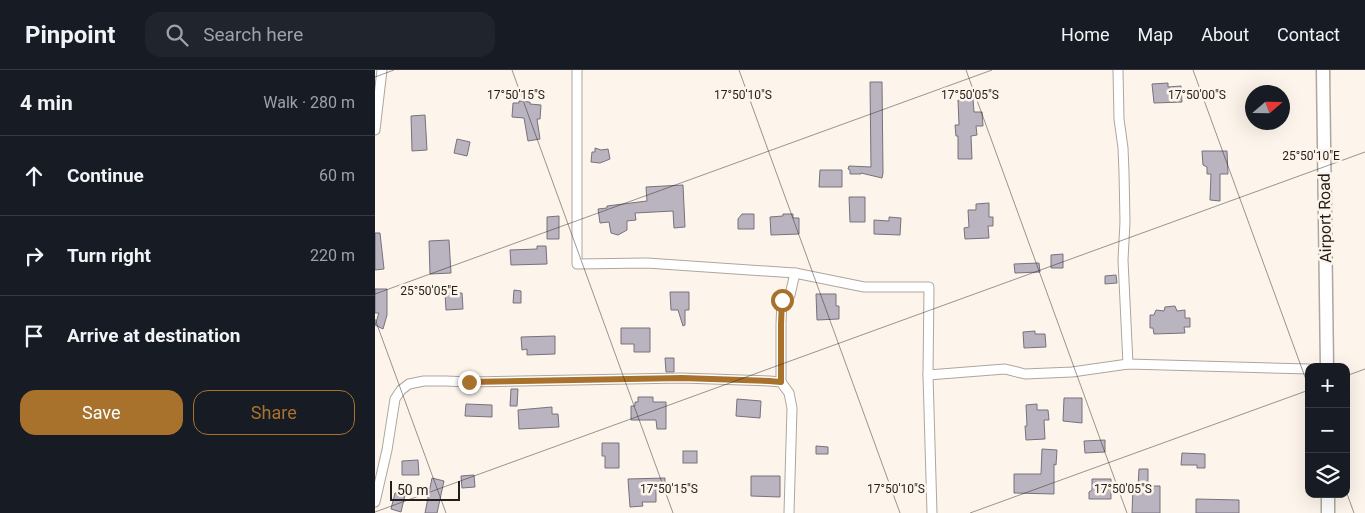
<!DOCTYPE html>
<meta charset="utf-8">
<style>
:root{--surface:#171b24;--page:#20242c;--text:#f1f3f6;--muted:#9ea1a6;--line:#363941;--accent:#a8722d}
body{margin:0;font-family:Roboto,sans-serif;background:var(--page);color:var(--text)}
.controls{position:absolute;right:15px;bottom:15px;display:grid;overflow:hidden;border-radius:10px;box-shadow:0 5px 20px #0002}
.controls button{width:45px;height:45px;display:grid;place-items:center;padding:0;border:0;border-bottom:1px solid var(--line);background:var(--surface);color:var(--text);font:25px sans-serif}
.compass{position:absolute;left:870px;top:15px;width:45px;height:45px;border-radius:50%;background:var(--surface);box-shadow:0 5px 20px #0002;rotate:70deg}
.scale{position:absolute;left:15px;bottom:12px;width:70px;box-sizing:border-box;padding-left:5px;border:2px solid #221f1b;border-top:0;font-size:14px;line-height:18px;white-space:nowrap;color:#221f1b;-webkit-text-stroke:4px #fdf4eb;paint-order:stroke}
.stop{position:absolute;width:15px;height:15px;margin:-11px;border:4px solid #a8722d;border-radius:50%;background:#fff}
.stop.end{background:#a8722d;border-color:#fff;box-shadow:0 1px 5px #0008}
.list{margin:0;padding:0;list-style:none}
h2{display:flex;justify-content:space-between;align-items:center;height:65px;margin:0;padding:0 20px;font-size:21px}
h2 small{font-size:16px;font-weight:400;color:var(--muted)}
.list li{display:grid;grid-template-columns:32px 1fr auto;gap:15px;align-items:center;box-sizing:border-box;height:80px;padding:0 20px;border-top:1px solid var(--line)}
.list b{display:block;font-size:19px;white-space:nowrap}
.list em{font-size:16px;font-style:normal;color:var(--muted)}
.actions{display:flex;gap:10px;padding:15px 20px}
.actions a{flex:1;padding:11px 0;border:1px solid var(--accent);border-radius:15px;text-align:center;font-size:18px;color:var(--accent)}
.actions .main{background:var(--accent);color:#fff}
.icon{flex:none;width:28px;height:28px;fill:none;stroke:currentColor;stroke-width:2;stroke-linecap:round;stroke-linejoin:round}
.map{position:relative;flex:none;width:990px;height:443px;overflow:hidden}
header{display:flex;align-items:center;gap:30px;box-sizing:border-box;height:70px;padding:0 25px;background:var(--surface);border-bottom:1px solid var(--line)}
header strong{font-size:24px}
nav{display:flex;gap:28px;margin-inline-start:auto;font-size:18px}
.search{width:350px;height:45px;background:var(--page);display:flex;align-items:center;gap:12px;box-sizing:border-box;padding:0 18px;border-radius:15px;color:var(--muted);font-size:19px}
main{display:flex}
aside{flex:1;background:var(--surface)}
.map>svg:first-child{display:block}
.building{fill:#b9b4bf;stroke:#76727c}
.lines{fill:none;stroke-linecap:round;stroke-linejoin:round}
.street-casing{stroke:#aea69d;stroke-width:11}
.secondary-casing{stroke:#aea69d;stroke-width:15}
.street{stroke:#fff;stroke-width:9}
.secondary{stroke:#fff;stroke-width:12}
.route{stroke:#a8722d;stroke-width:6}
.ticks{fill:none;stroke:#221f1b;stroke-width:1;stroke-opacity:0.45}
.labels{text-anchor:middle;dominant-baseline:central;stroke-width:5;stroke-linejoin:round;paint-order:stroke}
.street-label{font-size:16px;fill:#221f1b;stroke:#fdf4eb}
.ticks-label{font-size:12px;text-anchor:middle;fill:#221f1b;stroke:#fdf4eb;stroke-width:5;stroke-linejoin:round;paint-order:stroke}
</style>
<header>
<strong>Pinpoint</strong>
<div class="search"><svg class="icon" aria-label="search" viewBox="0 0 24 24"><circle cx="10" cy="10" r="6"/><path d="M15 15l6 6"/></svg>Search here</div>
<nav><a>Home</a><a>Map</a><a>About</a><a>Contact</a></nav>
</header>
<main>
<aside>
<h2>4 min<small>Walk · 280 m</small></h2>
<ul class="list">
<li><svg class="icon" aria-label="ahead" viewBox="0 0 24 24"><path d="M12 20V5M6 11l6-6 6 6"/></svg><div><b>Continue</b></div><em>60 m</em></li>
<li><svg class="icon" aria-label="right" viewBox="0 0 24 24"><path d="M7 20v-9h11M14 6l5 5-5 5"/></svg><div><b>Turn right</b></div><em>220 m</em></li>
<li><svg class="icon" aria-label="arrive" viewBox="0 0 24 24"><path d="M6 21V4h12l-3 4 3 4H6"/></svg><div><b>Arrive at destination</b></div></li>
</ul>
<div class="actions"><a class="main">Save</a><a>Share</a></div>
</aside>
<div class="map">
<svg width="990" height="443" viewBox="0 0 990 443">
<rect width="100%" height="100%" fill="#fdf4eb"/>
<!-- building -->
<g class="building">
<path d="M495,12h12l1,91 -1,5 -21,-5v1h-11v-4l-2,-1 1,-3 22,1z"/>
<path d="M793,13v4l13,-1 1,16 -28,1 -2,-19z"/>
<path d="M598,29l1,13h8l1,14h-7l1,9 -6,1 1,23h-14v-23h-2l-1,-11h4l-1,-25z"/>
<path d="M144,31l11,1v2l11,1 -1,14h-3l3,20 -12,2 -4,-23 -12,-1 1,-14h6z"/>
<path d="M50,45l2,35 -15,1 -1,-35z"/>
<path d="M82,69l13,3 -3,14 -13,-3z"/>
<path d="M220,78l6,2 7,-1 2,10 -10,4 -9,-1 1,-10h3z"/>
<path d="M827,81h25l1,23h-8v27l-10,-1 1,-26h-4v-7l-4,-2z"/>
<path d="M445,100h22v17h-23z"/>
<path d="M308,115l2,42 -11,1 -1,-17 -38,2 1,7 -9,1v9l-9,5 -7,-2 -2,-11 -9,1 -2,-14 9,-1v-2l40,-5 -1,-14z"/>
<path d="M474,127h16v25h-15z"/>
<path d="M614,133v14h4v9h-5l1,12 -24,1 -1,-11 5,-1 -1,-17h8v-6z"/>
<path d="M367,144h12v15h-16v-10z"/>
<path d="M408,144h10v4h6v16l-28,1 -1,-18 13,-1z"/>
<path d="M184,146v23h-12v-22z"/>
<path d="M514,147l12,1 -1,17 -26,-1v-14l15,1z"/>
<path d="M0,163h5l4,36 -9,1z"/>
<path d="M74,170l2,33 -21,1 -1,-33z"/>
<path d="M162,176h9l1,18 -36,1 -1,-15 27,-1z"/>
<path d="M688,184v14h-12v-13z"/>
<path d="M664,193l1,9 -25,1 -1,-9z"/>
<path d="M741,205l1,8 -12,1v-8z"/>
<path d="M0,219h12v26l-4,14 -8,-4 4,-12h-4z"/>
<path d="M139,220l7,1v12h-8z"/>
<path d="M295,222h19v18h-4v15l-2,1 -5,-16h-7z"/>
<path d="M70,223h17l1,16 -17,1z"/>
<path d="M441,224h20v12h3v13l-22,1z"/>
<path d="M800,236l2,5 8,-1v8h5v9h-6l1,6 -31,1 -1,-6h-3v-13h4l2,-5 8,1 1,-4z"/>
<path d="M246,258h29v24h-16v-8h-13z"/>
<path d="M660,261v3h10l1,13 -22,1 -1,-16z"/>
<path d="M180,266v18l-28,1v-6l-5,1 -1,-13z"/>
<path d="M290,288h9v14h-8z"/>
<path d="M136,319h7l-1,17h-7z"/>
<path d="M263,327h15v5h13v27h-9l-1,-9h-25v-14h4v-4h3z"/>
<path d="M689,328h18v25l-19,-2z"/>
<path d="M362,329l24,2 -1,17 -24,-2z"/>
<path d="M91,334l26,1v12l-27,-1z"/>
<path d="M662,334v6h11l1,10h-5l1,19 -19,1 -1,-14h2l-1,-21z"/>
<path d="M177,337v7h6l1,13 -40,2 -1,-19z"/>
<path d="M730,370v12l-20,1 -1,-12z"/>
<path d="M227,373h17v25h-14v-12h-3z"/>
<path d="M441,376l12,1v7h-12z"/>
<path d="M667,379l15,1 -1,15 -2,-1v30l-40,-1v-19h27z"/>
<rect x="308" y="381" width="14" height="12"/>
<path d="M807,383l23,1v14h-8v-3h-16z"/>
<path d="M43,390l1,15h-17v-14z"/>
<path d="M764,399h9v17h12v27h-28l1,-27h5z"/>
<path d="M99,405l1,12 -13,1 -1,-12z"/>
<path d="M376,406h29v21l-29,-1z"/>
<path d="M57,408l12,3 -7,32h-12z"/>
<path d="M290,408v12h-9v12h-14l1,4 -13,1 -2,-28z"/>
<path d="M717,409h19v20h-22v-7l3,-2z"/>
<path d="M20,423l10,2 -4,17 -10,-3z"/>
<path d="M821,429l43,1v13h-43z"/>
</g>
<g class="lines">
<defs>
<g id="street">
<path d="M202,0v194l70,-1 148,10 69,14h65l-1,88 4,138"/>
<path d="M743,0l1,49 4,29 1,24 1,50 -2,38 5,104"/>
<path d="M0,60l7,-60"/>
<path d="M553,305l77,-6 20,5 47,-2 56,-8 181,5"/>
<path d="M406,312v-58l1,-24 8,-5 5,-22"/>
<path d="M0,432l12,-52 8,-51 6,-9 8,-6 15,-3h22l23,1 213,-4 87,3 12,1 8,11 3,15 -3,105"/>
</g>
<g id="secondary">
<path d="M948,0l4,297"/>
<path d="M953,424v19"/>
</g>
</defs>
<!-- street casing -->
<use href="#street" class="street-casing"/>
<!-- secondary casing -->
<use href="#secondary" class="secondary-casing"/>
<!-- street -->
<use href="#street" class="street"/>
<!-- secondary -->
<use href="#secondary" class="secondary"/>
</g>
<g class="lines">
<!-- route -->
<path class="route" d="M94,312l213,-4 87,3 12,1v-58l1,-24"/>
</g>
<!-- ticks -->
<path class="ticks" d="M137,0l161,443M364,0l161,443M591,0l161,443M818,0l116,318M0,7l19,-7M0,224l617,-224M0,249l71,194M971,306l19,-7M971,421l8,22M0,442l990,-360M595,443l339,-123"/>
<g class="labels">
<!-- street labels -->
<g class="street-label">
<text transform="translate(950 148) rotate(-91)">Airport Road</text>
</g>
</g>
<g class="ticks-label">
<text x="141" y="29">17°50'15"S</text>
<text x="595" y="29">17°50'05"S</text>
<text x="822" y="29">17°50'00"S</text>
<text x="368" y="29">17°50'10"S</text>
<text x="936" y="90">25°50'10"E</text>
<text x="54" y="225">25°50'05"E</text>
<text x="294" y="423">17°50'15"S</text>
<text x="521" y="423">17°50'10"S</text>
<text x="748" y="423">17°50'05"S</text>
</g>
</svg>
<div class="controls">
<button>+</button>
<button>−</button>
<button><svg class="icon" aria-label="layers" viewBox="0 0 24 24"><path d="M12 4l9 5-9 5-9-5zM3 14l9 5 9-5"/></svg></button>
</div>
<svg class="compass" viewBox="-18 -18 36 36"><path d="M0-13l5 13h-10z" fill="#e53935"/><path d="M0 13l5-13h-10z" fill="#9ea1a6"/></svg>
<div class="scale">50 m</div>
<div class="stop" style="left:407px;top:230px"></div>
<div class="stop end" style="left:94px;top:312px"></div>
</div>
</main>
